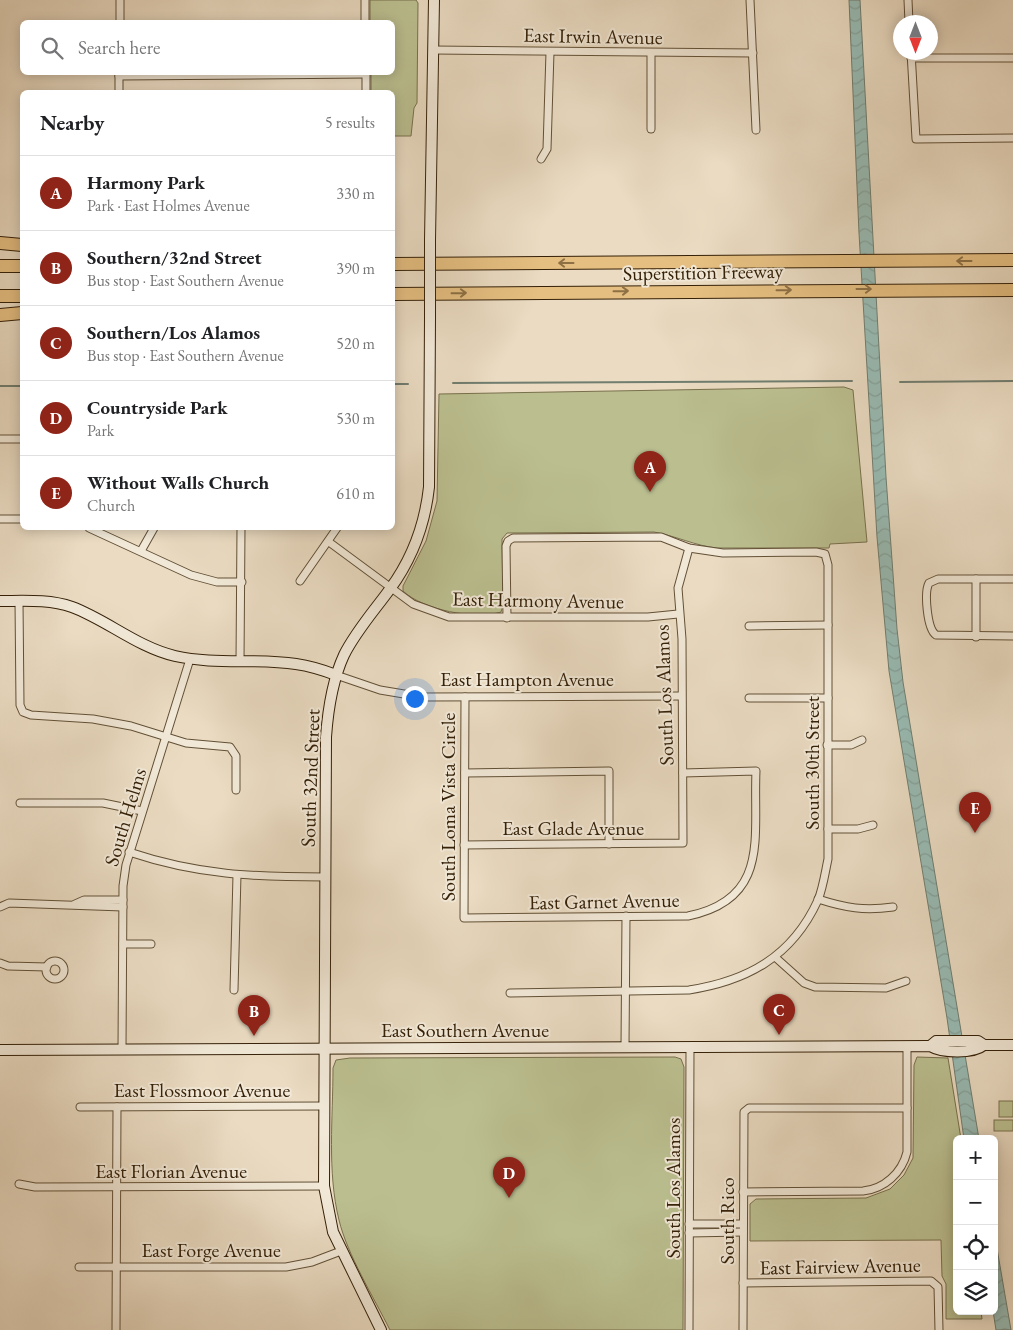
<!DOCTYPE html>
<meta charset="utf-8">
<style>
:root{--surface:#fff;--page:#f2f2f2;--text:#202124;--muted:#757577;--line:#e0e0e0;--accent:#8f2418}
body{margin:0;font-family:"EB Garamond",serif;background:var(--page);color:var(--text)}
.controls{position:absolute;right:15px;bottom:15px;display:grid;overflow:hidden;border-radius:8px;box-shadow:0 2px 12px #0003}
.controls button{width:45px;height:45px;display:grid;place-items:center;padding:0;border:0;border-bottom:1px solid var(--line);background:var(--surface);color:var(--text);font:25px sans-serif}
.compass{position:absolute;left:893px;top:15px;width:45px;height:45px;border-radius:50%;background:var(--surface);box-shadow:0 2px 12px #0003;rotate:180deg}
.you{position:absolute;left:414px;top:698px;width:18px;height:18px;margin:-12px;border:4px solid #fff;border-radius:50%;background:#1a73e8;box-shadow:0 0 0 8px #1a73e833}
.badge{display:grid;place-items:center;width:32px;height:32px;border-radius:50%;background:var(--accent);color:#fff;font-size:16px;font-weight:700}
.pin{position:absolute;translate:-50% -41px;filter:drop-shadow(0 1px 2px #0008)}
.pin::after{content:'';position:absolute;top:26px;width:18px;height:15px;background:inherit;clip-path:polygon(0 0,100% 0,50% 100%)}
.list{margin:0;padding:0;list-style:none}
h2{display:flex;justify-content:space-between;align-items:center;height:65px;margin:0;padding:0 20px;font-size:21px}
h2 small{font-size:16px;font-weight:400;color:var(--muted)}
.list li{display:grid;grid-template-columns:32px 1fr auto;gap:15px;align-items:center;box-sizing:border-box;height:75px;padding:0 20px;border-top:1px solid var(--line)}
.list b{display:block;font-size:19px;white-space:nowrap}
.list p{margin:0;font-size:16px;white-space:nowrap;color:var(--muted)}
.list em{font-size:16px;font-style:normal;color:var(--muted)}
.icon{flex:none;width:28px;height:28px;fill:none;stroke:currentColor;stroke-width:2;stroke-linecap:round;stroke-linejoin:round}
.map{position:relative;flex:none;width:1013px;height:1330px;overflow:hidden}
.search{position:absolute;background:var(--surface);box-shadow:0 2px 12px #0003;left:20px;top:20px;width:375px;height:55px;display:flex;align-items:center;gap:12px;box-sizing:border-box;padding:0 18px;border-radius:8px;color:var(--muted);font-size:19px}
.panel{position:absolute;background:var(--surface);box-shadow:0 2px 12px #0003;left:20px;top:90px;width:375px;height:440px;border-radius:8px}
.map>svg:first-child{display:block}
.green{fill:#bbbf90;stroke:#78704c}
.water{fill:url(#water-waves);stroke:#707d6f}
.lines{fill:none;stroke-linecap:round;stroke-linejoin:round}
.stream{stroke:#707d6f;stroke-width:2}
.street-casing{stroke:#625036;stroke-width:9}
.secondary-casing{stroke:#352108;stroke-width:12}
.highway-casing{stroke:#352108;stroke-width:14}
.street{stroke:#f1e8d7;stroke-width:7}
.secondary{stroke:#f1e8d7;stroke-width:10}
.highway{stroke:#e5be81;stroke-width:12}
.secondary-bridge-casing{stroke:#352108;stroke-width:12;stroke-linecap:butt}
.secondary-bridge{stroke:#f1e8d7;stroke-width:10}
.oneway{stroke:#8d7044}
.labels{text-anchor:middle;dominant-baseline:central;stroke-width:4;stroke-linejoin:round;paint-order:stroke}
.street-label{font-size:20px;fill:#352108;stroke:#f1e8d7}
</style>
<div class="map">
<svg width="1013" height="1330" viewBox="0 0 1013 1330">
<defs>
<pattern id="water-waves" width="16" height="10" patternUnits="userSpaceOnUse" patternTransform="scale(1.25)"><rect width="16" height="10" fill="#98bbb4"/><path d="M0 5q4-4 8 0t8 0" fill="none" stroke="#84a099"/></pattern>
</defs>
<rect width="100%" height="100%" fill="#eadbc2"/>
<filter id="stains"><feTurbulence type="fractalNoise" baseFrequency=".004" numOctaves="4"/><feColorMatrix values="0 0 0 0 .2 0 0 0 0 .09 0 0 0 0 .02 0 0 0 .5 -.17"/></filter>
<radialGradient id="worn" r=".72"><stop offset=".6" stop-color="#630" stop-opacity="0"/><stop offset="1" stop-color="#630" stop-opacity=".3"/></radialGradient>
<!-- green -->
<g class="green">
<path d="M370,0h46l2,3 -1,100 -3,5 -3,28h-18l-1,-44h-21v-19l21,-1v-50h-22z"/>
<path d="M844,387l9,3 14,152 -37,2 -1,4h-112c-21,-2 -41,-12 -63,-16l-147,1 -5,6 1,66 -2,7c-26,8 -78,-2 -98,-21v-5l23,-45 11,-40 2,-107z"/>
<path d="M675,1057l6,2 3,8 -1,263h-293c-16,-32 -43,-76 -51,-110 -12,-48 -6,-103 -6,-152l3,-8 14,-2z"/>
<path d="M917,1057l31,1 13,81h-4v172h24l1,8h-36v-35l-4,-8 -1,-36 -191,1v-37l6,-5 110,-1 24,-9 14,-14 9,-17 1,-93z"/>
<rect x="999" y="1101" width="14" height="16"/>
<rect x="994" y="1120" width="19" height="11"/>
</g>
<!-- water -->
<g class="water">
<path d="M849,0h11l26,477 11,152 6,53 76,457h-15l-17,-121 -58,-347 -12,-134 -18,-304z"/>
<path d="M994,1231l17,99h-15l-3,-19z"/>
</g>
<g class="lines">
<!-- stream -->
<g class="stream">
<path d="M900,382l113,-1"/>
<path d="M453,383l399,-2"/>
<path d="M392,384h16"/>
<path d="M0,386h22"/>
</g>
<defs>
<g id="street">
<path d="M365,0v22"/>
<path d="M750,0l6,130"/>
<path d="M908,0l1,22"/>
<path d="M120,22v-22"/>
<path d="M433,50l320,3"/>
<path d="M911,52l5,87 97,-1"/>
<path d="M911,58h102"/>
<path d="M119,73v19"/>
<path d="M119,76l247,-2"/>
<path d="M366,92v-20"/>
<path d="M651,129v-76"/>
<path d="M541,159l6,-10 3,-97"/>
<path d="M0,439h22"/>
<path d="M0,519h22"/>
<path d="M89,528l102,47 26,7h25"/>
<path d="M329,542l84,62 36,13h199l30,-3"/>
<path d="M141,551l13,-23"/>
<path d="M976,579v58"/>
<path d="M1013,579h-75l-9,4c-5,9 -2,46 7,52l77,1"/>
<path d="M300,581l37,-53"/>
<path d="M19,601l1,104 3,7 8,3 62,4 38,7 55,17 44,4 6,9v34"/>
<path d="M507,618l-1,-72 2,-5 5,-3 148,-1 28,11 34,5 93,-1 9,2 3,11v294c-3,14 -5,29 -10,41 -26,57 -71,81 -129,90l-179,3"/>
<path d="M749,626l79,-1"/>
<path d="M240,662l1,-134"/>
<path d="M336,675l44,15 42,7 259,-1"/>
<path d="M465,697l-1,221 224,-2c83,-17 65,-80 68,-145l-73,2"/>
<path d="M749,698h79"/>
<path d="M827,745h24l11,-5"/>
<path d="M465,773l144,-2v73"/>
<path d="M20,803h83l39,8"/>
<path d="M828,829h30l15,-4"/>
<path d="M464,845l219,-2 -1,-204 -4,-51 11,-40"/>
<path d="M129,852c69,23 124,25 196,25"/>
<path d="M818,899c28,9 46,12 75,8"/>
<path d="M75,904l9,-4h39"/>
<path d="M0,907l9,-4 114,4"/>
<path d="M123,944h28"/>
<path d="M775,957l29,26 11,4 71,1 20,-7"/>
<circle cx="55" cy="970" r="9"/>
<path d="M0,963l8,3 39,1"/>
<path d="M234,990l3,-115"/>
<path d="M625,1047l1,-131"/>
<path d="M122,1049l1,-163 3,-21 64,-206"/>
<path d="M80,1107l244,-1"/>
<path d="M19,1184l16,3 289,-1"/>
<path d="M743,1192l120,-1c21,-2 39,-18 44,-39v-106"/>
<path d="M689,1224h54"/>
<path d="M689,1233l54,-1"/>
<path d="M79,1267h207l26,-5 29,-11"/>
<path d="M743,1283l188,-2 7,6 1,43"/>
<path d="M116,1330l1,-223"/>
<path d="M689,1330l1,-283"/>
<path d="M743,1330l1,-218 5,-4h158"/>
</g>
<g id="secondary">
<path d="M430,240l4,-240"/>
<path d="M0,601c23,0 49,-2 72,6 35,13 65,40 103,49 40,9 81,2 121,8 14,2 27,6 40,11"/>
<path d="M930,1046l6,-5h42l6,4h29"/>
<path d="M0,1050l930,-4c12,7 43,8 54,-1"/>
<path d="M381,1330l-48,-98 -9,-46 2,-449c2,-28 6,-56 18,-82 12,-24 30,-44 46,-66 22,-30 35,-65 39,-102l1,-169"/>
</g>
<g id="highway">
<path d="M0,243l22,2"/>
<path d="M392,264l621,-4"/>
<path d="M0,266h22"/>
<path d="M392,294l621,-4"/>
<path d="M0,296h22"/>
<path d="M0,315l22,-2"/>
</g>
</defs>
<!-- street casing -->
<use href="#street" class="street-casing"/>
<!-- secondary casing -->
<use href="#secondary" class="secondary-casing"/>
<!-- highway casing -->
<use href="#highway" class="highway-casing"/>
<!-- street -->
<use href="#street" class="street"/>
<!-- secondary -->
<use href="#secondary" class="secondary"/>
<!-- highway -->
<use href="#highway" class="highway"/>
<defs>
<path id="secondary-bridge" d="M430,318v-78"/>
</defs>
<!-- secondary-bridge casing -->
<use href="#secondary-bridge" class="secondary-bridge-casing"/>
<!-- secondary-bridge -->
<use href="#secondary-bridge" class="secondary-bridge"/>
</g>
<!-- one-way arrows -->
<defs><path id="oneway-shaft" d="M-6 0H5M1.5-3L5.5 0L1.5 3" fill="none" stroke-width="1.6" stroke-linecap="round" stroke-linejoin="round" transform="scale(1.25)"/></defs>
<g class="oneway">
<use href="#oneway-shaft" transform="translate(964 261) rotate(180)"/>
<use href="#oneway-shaft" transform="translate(566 263) rotate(180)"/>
<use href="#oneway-shaft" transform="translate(864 289)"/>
<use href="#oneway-shaft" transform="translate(784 290) rotate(-1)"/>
<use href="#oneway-shaft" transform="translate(621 291) rotate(-1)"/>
<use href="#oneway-shaft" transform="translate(459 293) rotate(-1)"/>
</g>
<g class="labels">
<!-- street labels -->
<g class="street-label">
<text transform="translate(593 36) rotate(1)">East Irwin Avenue</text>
<text transform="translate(703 272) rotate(-1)">Superstition Freeway</text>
<text transform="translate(538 600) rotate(1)">East Harmony Avenue</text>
<text x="527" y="679">East Hampton Avenue</text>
<text transform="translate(664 695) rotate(-92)">South Los Alamos</text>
<text transform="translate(812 763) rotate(-90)">South 30th Street</text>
<text transform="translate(310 778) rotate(-88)">South 32nd Street</text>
<text transform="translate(448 807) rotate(-90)">South Loma Vista Circle</text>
<text transform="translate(125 817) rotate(-73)">South Helms</text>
<text x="573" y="828">East Glade Avenue</text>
<text transform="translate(604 901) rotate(-1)">East Garnet Avenue</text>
<text x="465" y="1030">East Southern Avenue</text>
<text x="202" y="1090">East Flossmoor Avenue</text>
<text x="171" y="1171">East Florian Avenue</text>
<text transform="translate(673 1188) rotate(-90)">South Los Alamos</text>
<text transform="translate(727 1221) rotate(-90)">South Rico</text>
<text x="211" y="1250">East Forge Avenue</text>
<text transform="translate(840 1266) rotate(-1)">East Fairview Avenue</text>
</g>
</g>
<rect width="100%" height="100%" filter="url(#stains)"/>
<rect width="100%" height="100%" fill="url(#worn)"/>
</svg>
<div class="controls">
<button>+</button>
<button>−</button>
<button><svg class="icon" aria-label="locate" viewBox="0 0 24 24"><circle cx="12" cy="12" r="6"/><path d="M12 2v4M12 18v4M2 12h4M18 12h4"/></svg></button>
<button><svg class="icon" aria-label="layers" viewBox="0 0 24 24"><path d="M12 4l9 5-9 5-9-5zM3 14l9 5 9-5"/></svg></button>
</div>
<svg class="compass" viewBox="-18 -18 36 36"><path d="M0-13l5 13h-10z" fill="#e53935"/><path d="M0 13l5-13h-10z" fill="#757577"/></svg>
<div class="you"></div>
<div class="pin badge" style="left:650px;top:492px">A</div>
<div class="pin badge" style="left:254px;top:1036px">B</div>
<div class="pin badge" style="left:779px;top:1035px">C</div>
<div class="pin badge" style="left:509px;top:1198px">D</div>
<div class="pin badge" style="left:975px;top:833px">E</div>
<div class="search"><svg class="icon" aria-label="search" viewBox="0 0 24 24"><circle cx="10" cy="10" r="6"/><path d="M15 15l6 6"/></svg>Search here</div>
<section class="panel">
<h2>Nearby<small>5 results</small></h2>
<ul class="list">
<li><span class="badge">A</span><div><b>Harmony Park</b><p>Park · East Holmes Avenue</p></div><em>330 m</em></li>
<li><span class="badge">B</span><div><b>Southern/32nd Street</b><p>Bus stop · East Southern Avenue</p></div><em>390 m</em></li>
<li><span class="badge">C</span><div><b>Southern/Los Alamos</b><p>Bus stop · East Southern Avenue</p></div><em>520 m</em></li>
<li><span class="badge">D</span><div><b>Countryside Park</b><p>Park</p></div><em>530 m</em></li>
<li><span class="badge">E</span><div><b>Without Walls Church</b><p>Church</p></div><em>610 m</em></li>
</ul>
</section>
</div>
